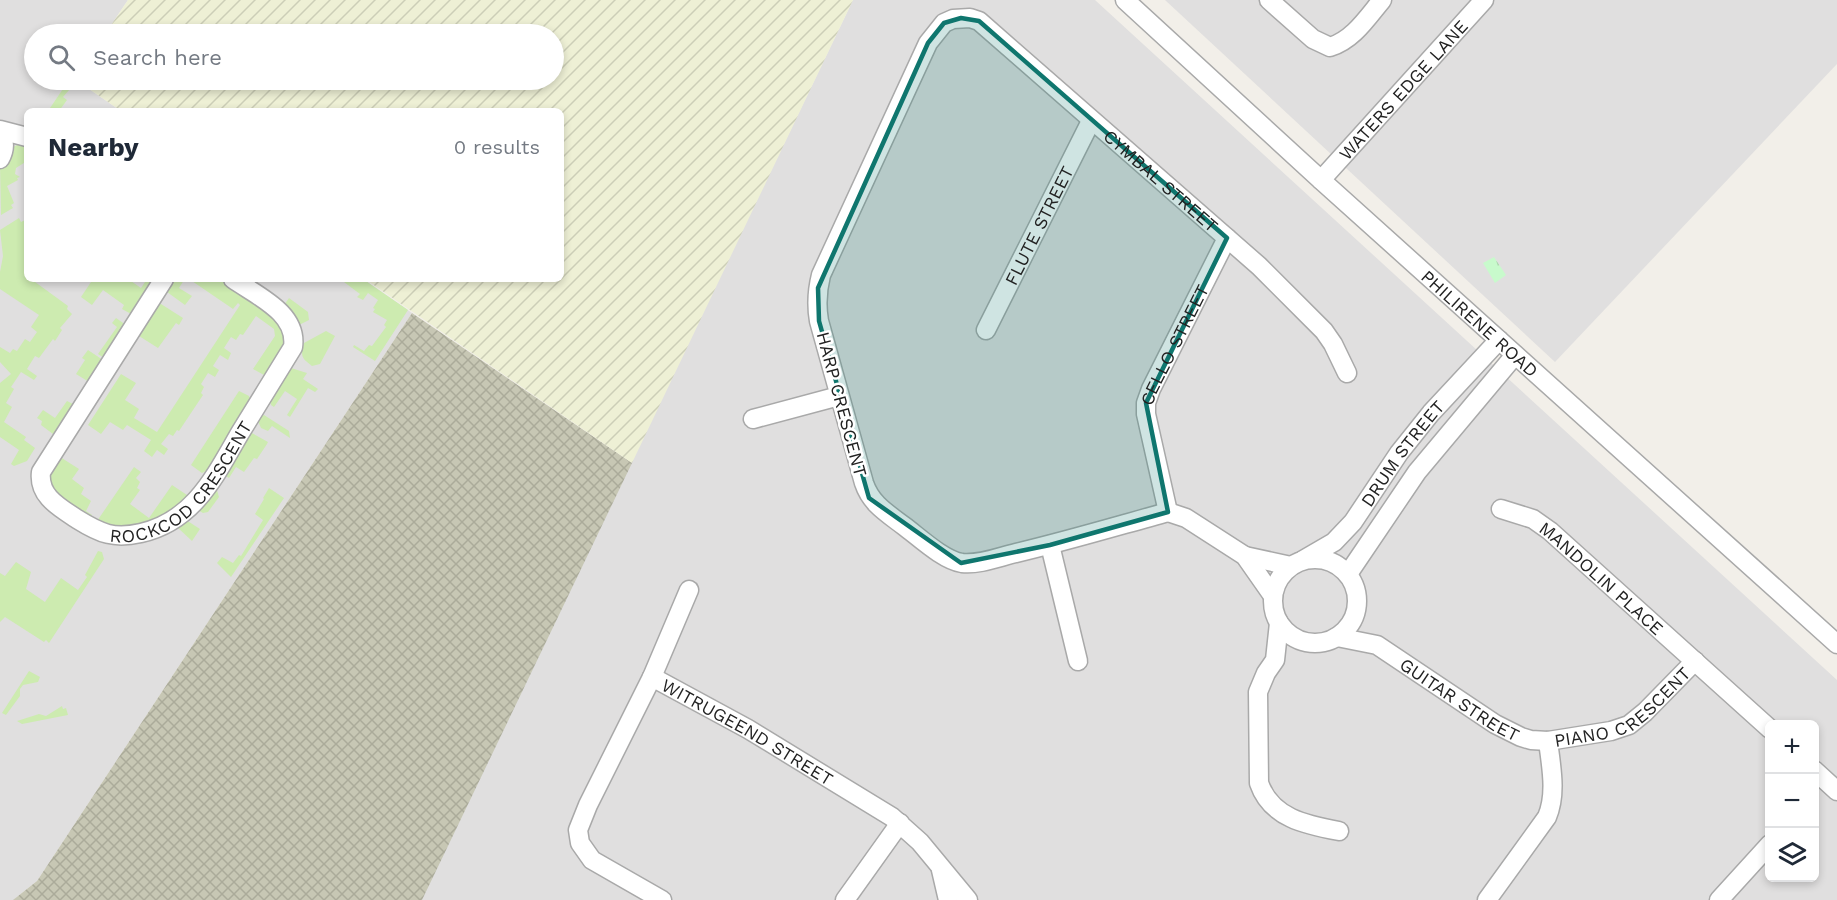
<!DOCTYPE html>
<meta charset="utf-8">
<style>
:root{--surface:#fff;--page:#f6f6f7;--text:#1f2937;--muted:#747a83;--line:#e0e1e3}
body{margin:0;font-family:"Work Sans",sans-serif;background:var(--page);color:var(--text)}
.controls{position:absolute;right:18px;bottom:18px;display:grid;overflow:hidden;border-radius:9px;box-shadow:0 3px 9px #0003}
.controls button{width:54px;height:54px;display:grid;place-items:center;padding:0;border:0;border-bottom:2px solid var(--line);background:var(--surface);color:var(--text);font:30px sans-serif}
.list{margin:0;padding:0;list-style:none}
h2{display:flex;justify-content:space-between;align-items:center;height:78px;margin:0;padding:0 24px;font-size:26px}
h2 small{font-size:20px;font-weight:400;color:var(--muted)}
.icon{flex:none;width:33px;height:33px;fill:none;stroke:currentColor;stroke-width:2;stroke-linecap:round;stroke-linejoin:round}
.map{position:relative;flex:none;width:1837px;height:900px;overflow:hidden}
.search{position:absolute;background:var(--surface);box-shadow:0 3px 9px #0003;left:24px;top:24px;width:540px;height:66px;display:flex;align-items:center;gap:15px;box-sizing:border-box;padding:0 21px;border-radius:33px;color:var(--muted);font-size:22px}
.panel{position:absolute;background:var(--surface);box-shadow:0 3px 9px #0003;left:24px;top:108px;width:540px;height:174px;border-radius:9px}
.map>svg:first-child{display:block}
.residential{fill:#e0dfdf;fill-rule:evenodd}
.construction{fill:url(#construction-cross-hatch)}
.farmland{fill:url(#farmland-furrows)}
.grass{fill:#cdebb0}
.park{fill:url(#park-tufts)}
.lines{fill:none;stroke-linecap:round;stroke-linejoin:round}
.minor-casing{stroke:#a9a9a9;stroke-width:21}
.minor{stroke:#fff;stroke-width:18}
.marked{fill:#0f766e;fill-opacity:0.2;stroke:#0f766e;stroke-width:4.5;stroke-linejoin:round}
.labels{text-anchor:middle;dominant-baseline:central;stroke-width:5;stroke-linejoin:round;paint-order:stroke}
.street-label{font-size:18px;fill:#222;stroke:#fff}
</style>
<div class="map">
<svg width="1837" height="900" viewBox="0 0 1837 900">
<defs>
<pattern id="construction-cross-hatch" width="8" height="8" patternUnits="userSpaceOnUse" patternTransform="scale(1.5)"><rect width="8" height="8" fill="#c7c7b4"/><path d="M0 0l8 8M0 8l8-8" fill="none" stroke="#abab9a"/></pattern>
<pattern id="farmland-furrows" width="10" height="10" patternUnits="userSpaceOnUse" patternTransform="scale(1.5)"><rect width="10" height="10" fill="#eef0d5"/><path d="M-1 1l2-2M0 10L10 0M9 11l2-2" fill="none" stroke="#ccceb7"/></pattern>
<pattern id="park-tufts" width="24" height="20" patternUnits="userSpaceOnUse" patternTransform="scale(1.5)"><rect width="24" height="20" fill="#c8facc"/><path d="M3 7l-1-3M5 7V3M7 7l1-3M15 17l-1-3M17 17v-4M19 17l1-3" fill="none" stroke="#acd6af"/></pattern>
</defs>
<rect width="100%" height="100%" fill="#f2efe9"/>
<!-- residential -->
<g class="residential">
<path d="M0,0h128l-23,34h-71v46h42l45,31h-94v168h336l49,34 -375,568 -24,19h-13z"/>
<path d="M853,0h242l742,680v220h-1417zM1770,724h44v154h-44z"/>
<path d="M1165,0h672v64l-282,298z"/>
</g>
<!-- construction -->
<path class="construction" d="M412,313l220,150 -210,437h-409l24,-19z"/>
<!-- farmland -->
<path class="farmland" d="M128,0h725l-221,463 -267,-184h196v-168h-440l-45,-31h478v-46h-449z"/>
<!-- grass -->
<g class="grass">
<path d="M69,80l8,1 -14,16 4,3 -8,11h-11z"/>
<path d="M17,145h10v16l-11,7 -1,6 5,3 -3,1 1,2 -11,6 7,17 -3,2 2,3 -12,7 -1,-51 11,-16z"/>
<path d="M19,218l2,4 6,-3v60h4l37,27 -1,3 5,5 -12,14 2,2 -7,11 -2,-2 -14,19 -4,-2 -8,13 10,7 -3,4 -13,-8 -10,15 3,2 -8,14 6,4 -8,15 22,15 -2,3 11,8 -8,13 -13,5 -3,-2 8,-14 -19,-13v-54l11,-9 -11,-12v-15l10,6 3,-4 4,2 8,-12 5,3 7,-10 -6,-5 8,-12 -39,-26v-17l3,-16 -3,-26z"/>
<path d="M93,279h35l13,9 6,-9h8l-22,36 -11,-6 2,-4 -21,-15 -11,15 -11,-8z"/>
<path d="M173,279h47l58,42 5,8 3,15 -17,31h-5l-11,-6 22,-33 -1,-7 -18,-13 -13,19 -3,-1 -4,6 -5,-3 -7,11 7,5 -3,7 -8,-5 -7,11 6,4 -4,7 -7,-4 -7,11 3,3 -3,6 2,2 -24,36 -2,-1 -4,6 -4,-2 -8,10 7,5 -4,6 -7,-5 -5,7 -8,-6 7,-11 -24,-15 -4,5 -13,-8 -9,12 -13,-9 33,-51 15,9 -11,17 14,9 -5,9 23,14 83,-127 -2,-2 -5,6 -44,-30 -5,1 -5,8 13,8 -7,9 -18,-13 -1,-3z"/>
<path d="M340,279h23l45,31 -33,51 -22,-14 1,-2 10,6 5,-6 3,1 14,-19 -2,-2 3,-5 -14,-8 2,-3 -2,-1 5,-8 -10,-7 -5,7 -6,-3 3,-3z"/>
<path d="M289,298l19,14 1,8 -10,5 -17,-17z"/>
<path d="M161,304l22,14 -4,7 -3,-2 -18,25 -19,-12 -1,-4 18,-27z"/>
<path d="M116,318l10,7 -22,33 -6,-4 19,-27 -5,-4z"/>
<path d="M326,331l9,5 -15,28 -8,2c-10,-8 -12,-9 -8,-23z"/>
<path d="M88,350l15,10 -14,22 -13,-8 9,-14 -3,-2z"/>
<path d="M291,368l16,5 -4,6 15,10 -3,3 -7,-4 -18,29 -3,-2 10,-16 -12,-8 -11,16 -3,-2 -1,-6z"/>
<path d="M239,391l10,5 2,6 -45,69 -4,2 -11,-8z"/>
<path d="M67,401l6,3 -20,30 -12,-9 1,-4 -5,-3 6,-8 12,8z"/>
<path d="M264,415l25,16 1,7 -18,-12 -4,5 -7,-3 -4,-9z"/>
<path d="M250,432l18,10 -1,2 -10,15 -3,-1 -10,14 -8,-5 -7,11 -8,-5z"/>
<path d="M57,455l22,14 -7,10 12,9 -3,6 10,7 -5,10 6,4 -3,5 -40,-27v-25z"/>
<path d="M134,467l7,5 -5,6 4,4 -3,6 3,2 -10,14 19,14 23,-33 15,10 1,4 -18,16 -56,16 -19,-7z"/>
<path d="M216,487l3,10 -11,15 -5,1 -7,-4z"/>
<path d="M269,488l15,10 -53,79 -14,-14 5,-6 11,6 6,-8 2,1 22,-36 -8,-6 9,-15 -1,-1z"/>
<path d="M186,520l14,9 -8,12 -15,-14z"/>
<path d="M98,551l4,1 2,7 -55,84 -3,-3 -2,2 -39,-25 -5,5v-49l5,3 11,-14 15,10 -5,17 19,13 16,-24 17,12 9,-13 -2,-2z"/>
<path d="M29,671l11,6 -2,5 -15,3 -3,4v7l-14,19 -4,-2z"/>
<path d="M62,706l1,3 3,-1 2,7 -46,9 -5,-3 22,-7 7,2z"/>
</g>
<!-- park -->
<path class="park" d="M1494,257l12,18 -11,8 -12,-20z"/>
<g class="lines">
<defs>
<g id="minor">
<path id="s1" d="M1125,0l196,180 516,464"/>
<path d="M1269,0l44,39 17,8c23,-7 37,-29 52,-47"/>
<path d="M0,130l27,7"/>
<path d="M0,133c5,8 5,17 0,26"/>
<path id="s2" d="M1321,180l163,-180"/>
<path id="s3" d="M164,279l-123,193c-3,24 18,35 36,47 24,15 37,20 64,14 53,-12 74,-57 99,-100 18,-29 35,-57 53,-86 5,-34 -36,-51 -60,-68"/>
<path id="s4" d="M986,330l105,-209"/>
<path d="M753,419l86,-23"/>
<path id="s5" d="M1501,509l32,10 17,12 220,198"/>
<path id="s6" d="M1168,512c-51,14 -101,29 -152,41 -17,4 -37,12 -54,10 -19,-3 -43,-26 -58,-37 -17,-13 -33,-22 -40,-43l-45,-162c-3,-17 -2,-30 2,-46l107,-232 16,-20 9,-4 17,-1 9,3 280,245 65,65 9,13 14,29"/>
<path id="s7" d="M1168,512l-22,-98v-11l5,-14 76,-151"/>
<path d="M1168,512l18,6 59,38 28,40"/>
<path d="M1050,545l28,116"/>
<path d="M1245,556l46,10"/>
<circle cx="1315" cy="601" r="42"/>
<path id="s8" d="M1303,560l31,-18 19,-20 46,-69 32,-40 68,-73"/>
<path d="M1348,574l69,-102 98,-117"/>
<path d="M1279,623l-4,37 -9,13 -8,19 1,91c12,35 47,42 80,48"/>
<path id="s9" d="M1337,637l40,8 118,79 26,13 10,3 17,1 63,-10 18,-6 16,-13 50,-51"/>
<path id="s10" d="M652,677l96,52 144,88 28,25 48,58"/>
<path d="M1814,770l23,21"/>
<path d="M941,870l7,30"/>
<path d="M662,900l-70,-40 -12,-17 -2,-13 10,-25 64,-128 37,-87"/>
<path d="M845,900l55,-77"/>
<path d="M1487,900l60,-83c10,-24 4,-51 1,-76"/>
<path d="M1719,900l51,-56"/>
</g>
</defs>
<!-- minor casing -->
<use href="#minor" class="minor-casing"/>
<!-- minor -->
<use href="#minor" class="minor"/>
</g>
<!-- marked area -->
<path class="marked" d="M961,18l18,3 248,217 -81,165 22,109 -118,33 -89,18 -92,-65 -50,-177 -1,-33 110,-245 16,-20z"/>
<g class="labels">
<!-- street labels -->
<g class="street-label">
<text stroke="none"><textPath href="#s2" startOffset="122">WATERS EDGE LANE</textPath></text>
<text stroke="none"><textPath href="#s6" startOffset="1116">CYMBAL STREET</textPath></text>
<text stroke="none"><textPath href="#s4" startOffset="117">FLUTE STREET</textPath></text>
<text stroke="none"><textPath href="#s1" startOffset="480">PHILIRENE ROAD</textPath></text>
<text stroke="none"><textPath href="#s7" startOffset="176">CELLO STREET</textPath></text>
<text transform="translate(842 404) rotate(75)">HARP CRESCENT</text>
<text stroke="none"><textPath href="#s8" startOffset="148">DRUM STREET</textPath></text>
<text stroke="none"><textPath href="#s3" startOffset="423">ROCKCOD CRESCENT</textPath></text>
<text stroke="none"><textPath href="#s5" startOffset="124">MANDOLIN PLACE</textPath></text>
<text stroke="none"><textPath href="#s9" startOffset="140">GUITAR STREET</textPath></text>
<text stroke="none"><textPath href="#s9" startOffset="324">PIANO CRESCENT</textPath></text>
<text stroke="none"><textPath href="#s10" startOffset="110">WITRUGEEND STREET</textPath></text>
</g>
</g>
</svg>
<div class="controls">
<button>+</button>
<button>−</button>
<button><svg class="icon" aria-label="layers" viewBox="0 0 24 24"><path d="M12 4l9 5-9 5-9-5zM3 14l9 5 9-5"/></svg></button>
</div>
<div class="search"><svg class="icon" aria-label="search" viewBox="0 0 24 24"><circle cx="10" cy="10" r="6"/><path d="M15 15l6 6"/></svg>Search here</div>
<section class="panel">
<h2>Nearby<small>0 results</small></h2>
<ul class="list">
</ul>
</section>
</div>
